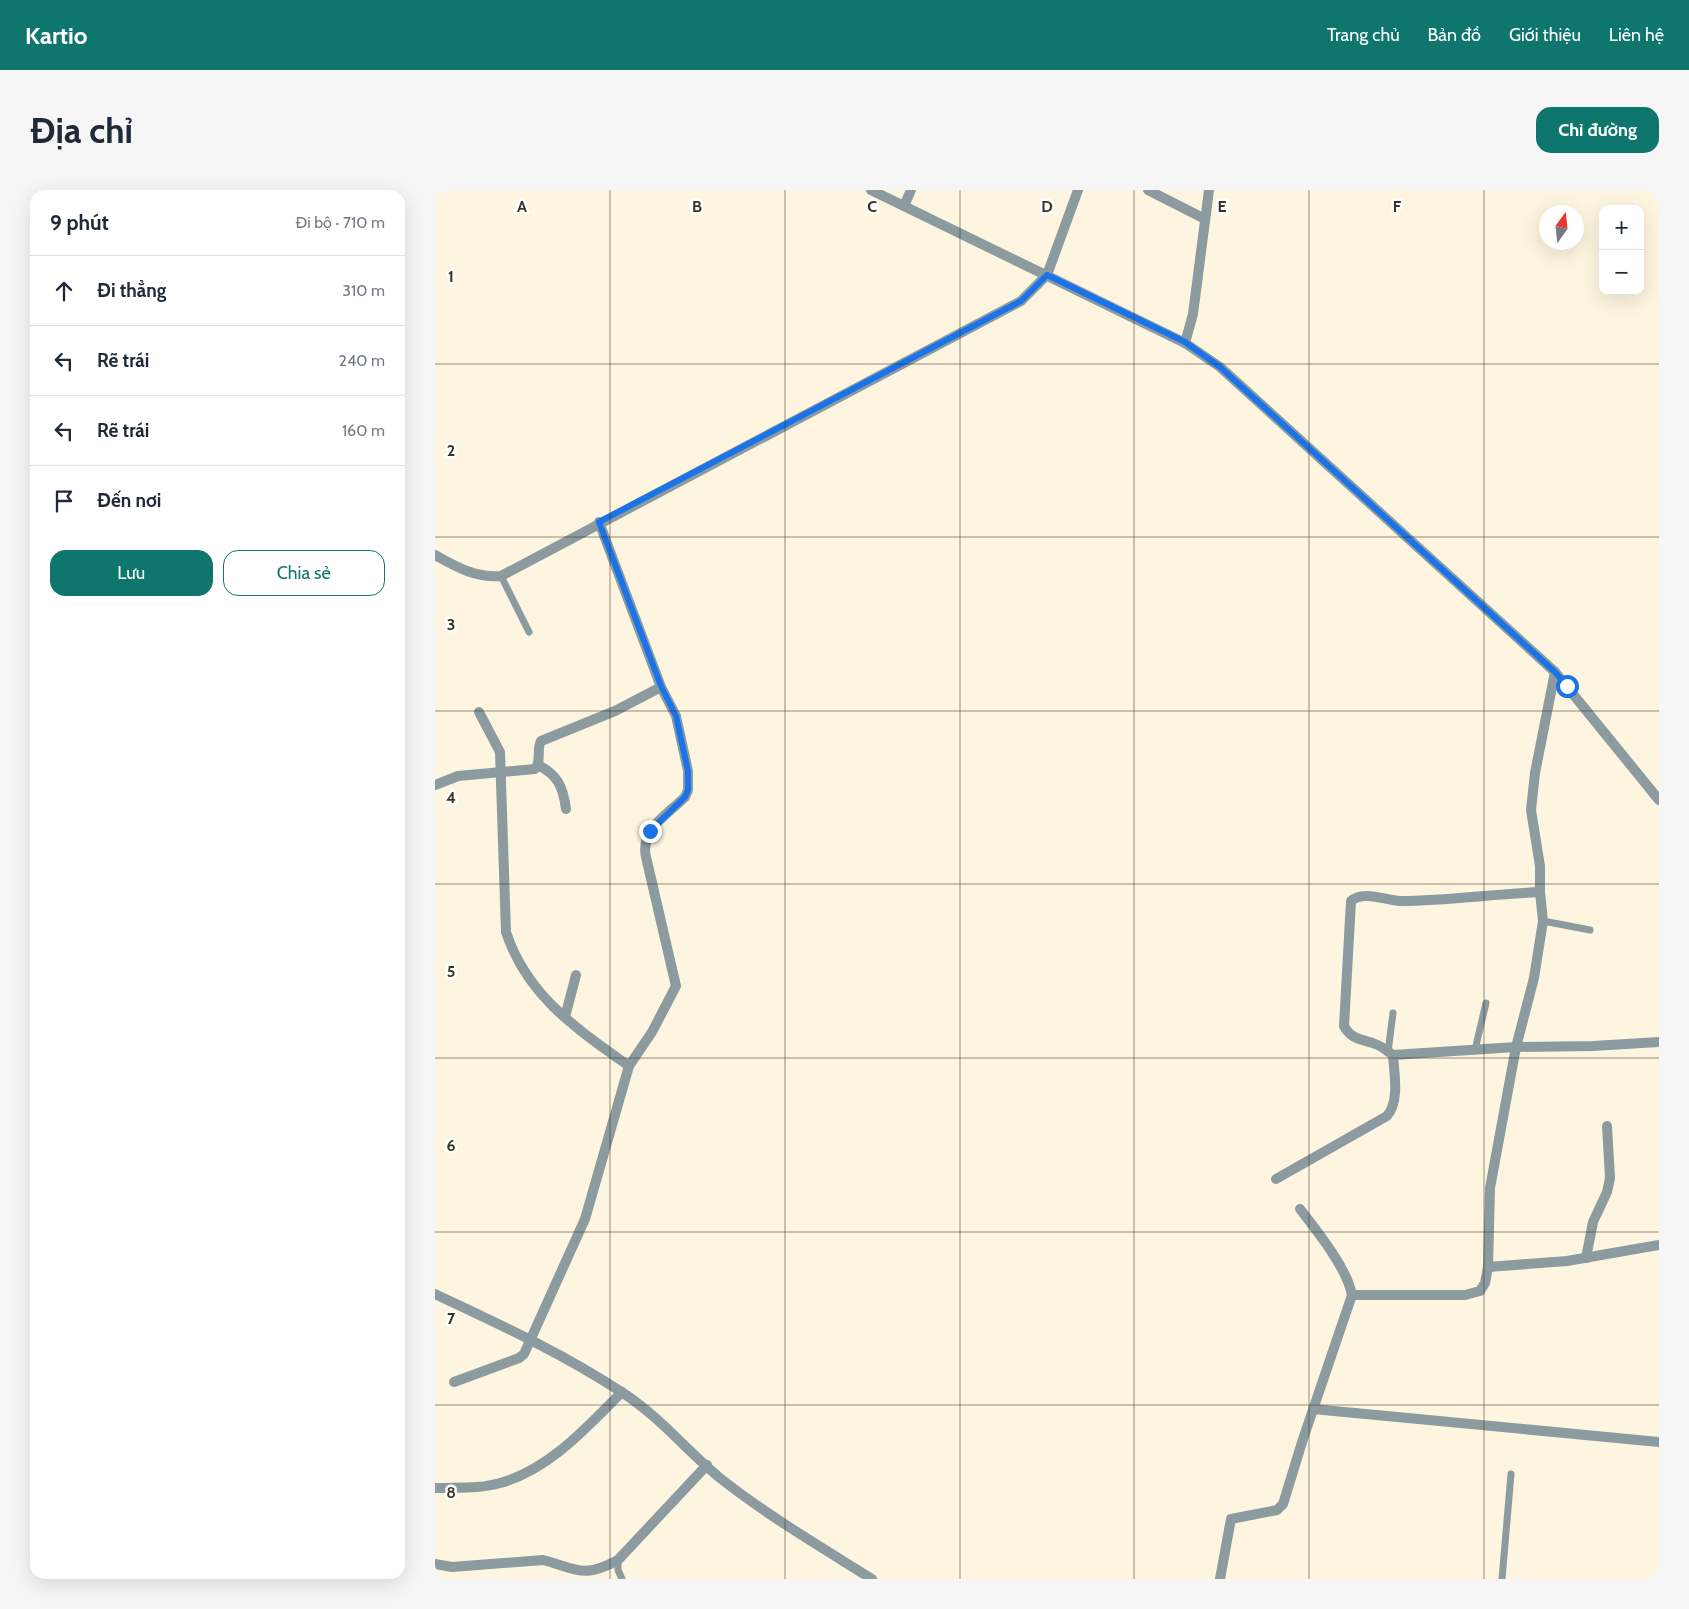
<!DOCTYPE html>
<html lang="vi">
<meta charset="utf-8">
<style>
:root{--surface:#fff;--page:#f6f6f7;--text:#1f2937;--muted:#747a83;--line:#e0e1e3;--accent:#0f766e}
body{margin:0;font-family:Cabin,sans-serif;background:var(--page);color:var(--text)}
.controls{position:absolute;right:15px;top:15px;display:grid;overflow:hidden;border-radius:10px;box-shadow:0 5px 20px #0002}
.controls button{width:45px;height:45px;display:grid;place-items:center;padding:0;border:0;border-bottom:1px solid var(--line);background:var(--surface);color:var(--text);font:25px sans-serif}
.compass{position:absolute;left:1104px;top:15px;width:45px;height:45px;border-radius:50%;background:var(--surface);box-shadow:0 5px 20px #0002;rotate:15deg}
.stop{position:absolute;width:15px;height:15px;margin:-11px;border:4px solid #1a73e8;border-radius:50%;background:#fff}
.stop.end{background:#1a73e8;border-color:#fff;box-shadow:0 1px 5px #0008}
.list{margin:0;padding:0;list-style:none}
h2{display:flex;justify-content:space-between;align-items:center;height:65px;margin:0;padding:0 20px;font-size:21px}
h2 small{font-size:16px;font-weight:400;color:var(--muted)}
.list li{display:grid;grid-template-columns:32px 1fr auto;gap:15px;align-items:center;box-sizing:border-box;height:70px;padding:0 20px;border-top:1px solid var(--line)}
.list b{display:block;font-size:19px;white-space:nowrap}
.list em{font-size:16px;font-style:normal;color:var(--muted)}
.actions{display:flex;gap:10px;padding:15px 20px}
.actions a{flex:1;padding:11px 0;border:1px solid var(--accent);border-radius:15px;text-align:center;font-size:18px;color:var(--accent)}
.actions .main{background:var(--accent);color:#fff}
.icon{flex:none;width:28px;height:28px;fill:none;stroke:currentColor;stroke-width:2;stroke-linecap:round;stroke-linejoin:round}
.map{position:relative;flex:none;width:1224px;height:1389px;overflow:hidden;border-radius:15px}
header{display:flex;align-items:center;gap:30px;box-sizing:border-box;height:70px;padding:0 25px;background:var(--accent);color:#fff}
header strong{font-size:24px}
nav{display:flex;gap:28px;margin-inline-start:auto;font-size:18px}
.intro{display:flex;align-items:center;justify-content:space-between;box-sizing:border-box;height:120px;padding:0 30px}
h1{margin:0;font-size:35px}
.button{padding:12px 22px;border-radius:15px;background:var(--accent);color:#fff;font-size:18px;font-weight:700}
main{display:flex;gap:30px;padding:0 30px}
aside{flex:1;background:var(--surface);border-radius:15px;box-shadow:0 5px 20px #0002}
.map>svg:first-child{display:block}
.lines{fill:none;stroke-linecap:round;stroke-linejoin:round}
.service{stroke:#8c9ba0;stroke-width:7}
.minor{stroke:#8c9ba0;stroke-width:10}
.tertiary{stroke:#8c9ba0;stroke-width:10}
.route{stroke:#1a73e8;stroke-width:6}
.grid{fill:none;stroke:#3a3427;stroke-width:1;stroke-opacity:0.55}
.grid-label{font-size:16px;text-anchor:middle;font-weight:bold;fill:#3a3427;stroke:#fff;stroke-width:5;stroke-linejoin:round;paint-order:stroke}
</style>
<header>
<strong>Kartio</strong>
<nav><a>Trang chủ</a><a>Bản đồ</a><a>Giới thiệu</a><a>Liên hệ</a></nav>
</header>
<div class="intro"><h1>Địa chỉ</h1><a class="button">Chỉ đường</a></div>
<main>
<aside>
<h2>9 phút<small>Đi bộ · 710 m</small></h2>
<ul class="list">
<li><svg class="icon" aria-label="ahead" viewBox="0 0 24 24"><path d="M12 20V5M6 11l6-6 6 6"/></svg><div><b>Đi thẳng</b></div><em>310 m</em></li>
<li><svg class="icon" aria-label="left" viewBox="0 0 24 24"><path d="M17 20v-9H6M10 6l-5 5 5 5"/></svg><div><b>Rẽ trái</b></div><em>240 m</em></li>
<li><svg class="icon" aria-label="left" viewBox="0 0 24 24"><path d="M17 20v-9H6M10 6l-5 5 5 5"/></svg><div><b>Rẽ trái</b></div><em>160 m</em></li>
<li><svg class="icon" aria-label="arrive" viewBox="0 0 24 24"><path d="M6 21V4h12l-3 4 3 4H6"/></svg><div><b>Đến nơi</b></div></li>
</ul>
<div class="actions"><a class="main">Lưu</a><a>Chia sẻ</a></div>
</aside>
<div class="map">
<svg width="1224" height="1389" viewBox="0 0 1224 1389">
<rect width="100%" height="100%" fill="#fef5e0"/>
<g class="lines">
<!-- service -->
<g class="service">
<path d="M66,386l28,56"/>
<path d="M1108,731l47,9"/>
<path d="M1040,860l11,-47"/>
<path d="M953,862l5,-39"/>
<path d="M183,1370v10l4,9"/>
<path d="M1067,1389l9,-105"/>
</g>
<!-- minor -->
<g class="minor">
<path d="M713,0l57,29"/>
<path d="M469,16l7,-16"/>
<path d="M750,153l8,-29 16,-124"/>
<path d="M0,365c22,12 40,23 66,21l520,-275 26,-26 31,-85"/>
<path d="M44,522l21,40 6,180c21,64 71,97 123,134"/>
<path d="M103,575c20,10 25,22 28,44"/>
<path d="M0,595l23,-9 77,-7c7,-8 1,-19 6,-28l74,-30 46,-24"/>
<path d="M130,827l11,-42"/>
<path d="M958,865c-6,-4 -11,-9 -18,-11 -12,-5 -24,-4 -31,-18l7,-125c12,-11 34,-1 49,0 47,0 93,-7 140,-9"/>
<path d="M841,989l111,-63c13,-15 7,-43 6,-61l123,-8 18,-69 9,-57 -3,-29v-26l-9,-56 4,-37 20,-101"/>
<path d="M865,1019c17,22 47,59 52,86h113l15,-4 5,-8 3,-16 2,-79 26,-141 77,-1 66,-4"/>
<path d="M1151,1068l7,-36 14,-30 3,-14 -3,-52"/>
<path d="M1053,1077l79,-6 92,-16"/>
<path d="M0,1104c64,30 129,60 188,99 37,24 64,58 97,85 48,38 101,69 152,101"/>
<path d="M19,1192l65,-24 5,-4 61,-135 44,-153 23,-34 24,-46 -30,-129c-6,-28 21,-42 39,-60l3,-7v-19l-12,-55 -15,-29 -62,-165"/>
<path d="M878,1219l346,33"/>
<path d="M0,1298c22,-1 44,1 65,-5 49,-13 87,-56 122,-91"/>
<path d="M0,1374l17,3 91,-7c34,9 40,19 75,0l89,-95"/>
<path d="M785,1389l11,-60 46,-9 6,-6 20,-65 49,-144"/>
</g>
<!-- tertiary -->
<path class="tertiary" d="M436,0l314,153 35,24 335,305 104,128"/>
</g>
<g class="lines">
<!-- route -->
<path class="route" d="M215,641l35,-34 3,-7v-19l-12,-55 -15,-30 -62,-164 422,-221 26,-26 138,67 35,25 335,305 12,14"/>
</g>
<!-- grid -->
<path class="grid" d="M175,0v1389M350,0v1389M525,0v1389M699,0v1389M874,0v1389M1049,0v1389M0,174h1224M0,347h1224M0,521h1224M0,694h1224M0,868h1224M0,1042h1224M0,1215h1224"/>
<g class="grid-label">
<text x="87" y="22">A</text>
<text x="262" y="22">B</text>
<text x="437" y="22">C</text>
<text x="612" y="22">D</text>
<text x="787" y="22">E</text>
<text x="962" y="22">F</text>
<text x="16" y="92">1</text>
<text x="16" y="266">2</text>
<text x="16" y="440">3</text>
<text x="16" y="613">4</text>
<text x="16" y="787">5</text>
<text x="16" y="961">6</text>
<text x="16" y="1134">7</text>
<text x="16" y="1308">8</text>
</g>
</svg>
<div class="controls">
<button>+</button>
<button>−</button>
</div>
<svg class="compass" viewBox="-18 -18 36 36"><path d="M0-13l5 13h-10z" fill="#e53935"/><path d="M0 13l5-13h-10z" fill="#747a83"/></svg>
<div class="stop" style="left:1132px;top:496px"></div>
<div class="stop end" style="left:215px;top:641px"></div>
</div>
</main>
